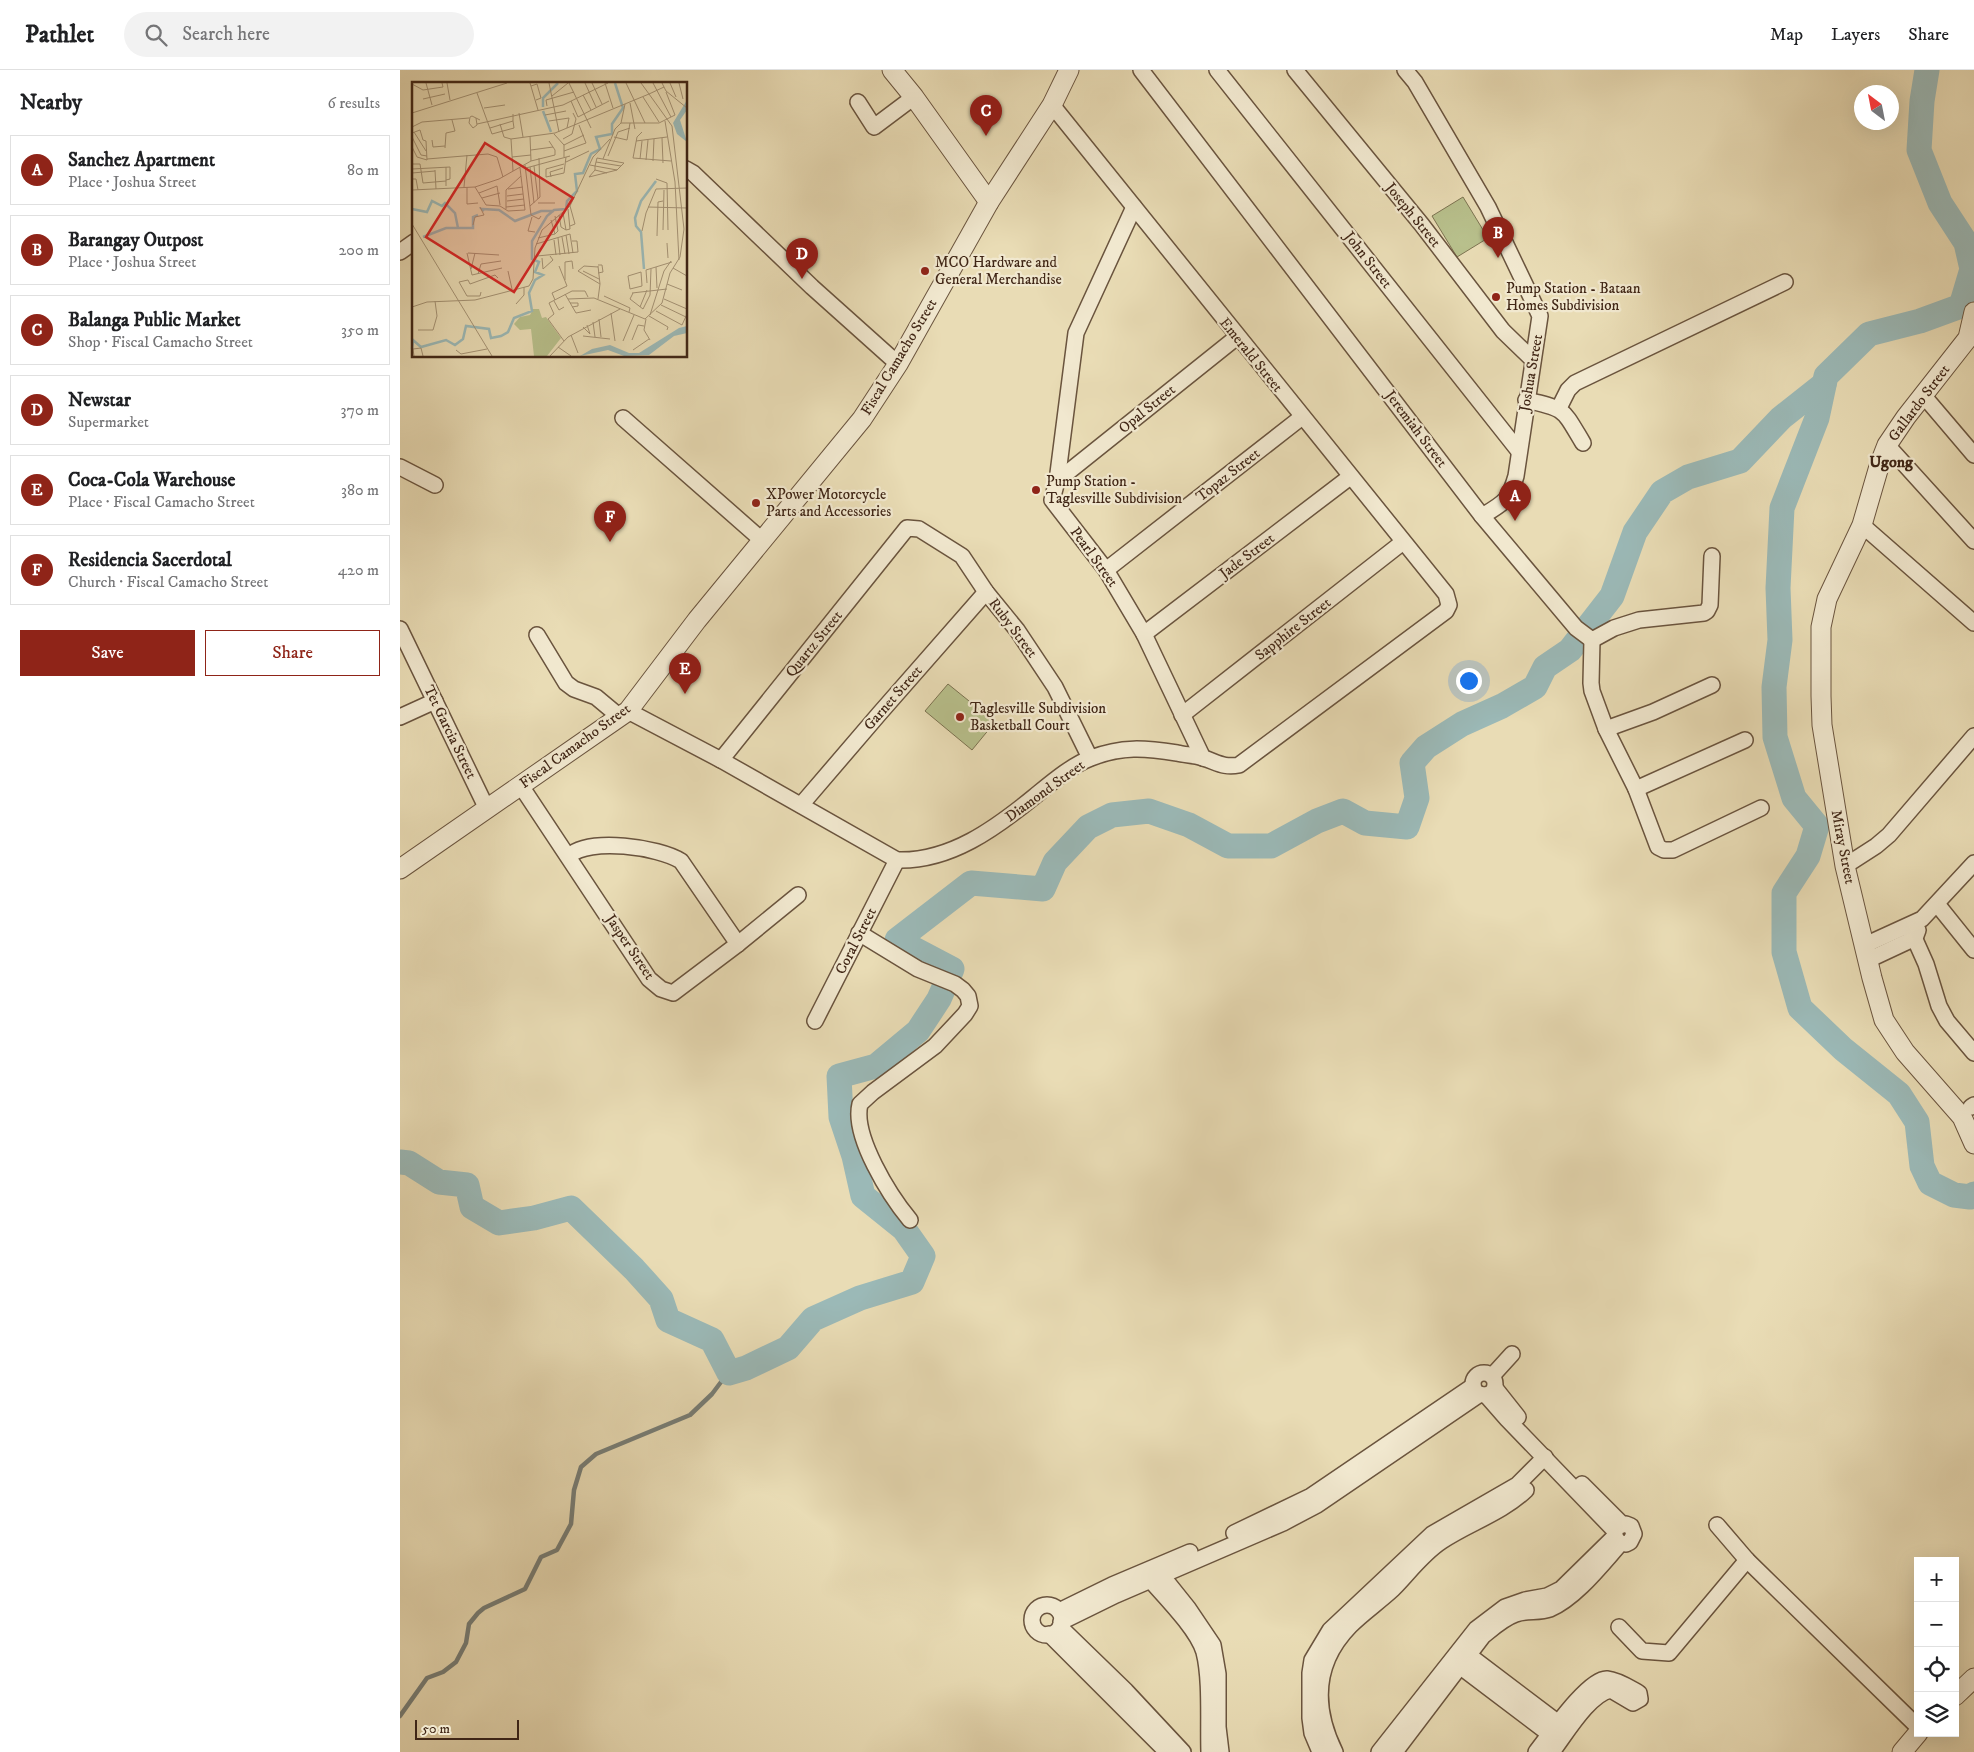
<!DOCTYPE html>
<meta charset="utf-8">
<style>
:root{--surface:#fff;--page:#f2f2f2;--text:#202124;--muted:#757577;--line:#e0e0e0;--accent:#8f2418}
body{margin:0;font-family:"IM FELL DW Pica",serif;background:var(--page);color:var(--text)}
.controls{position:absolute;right:15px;bottom:15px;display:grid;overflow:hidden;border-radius:0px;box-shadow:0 5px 20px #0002}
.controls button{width:45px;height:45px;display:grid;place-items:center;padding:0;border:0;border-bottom:1px solid var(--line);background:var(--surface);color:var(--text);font:25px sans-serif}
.compass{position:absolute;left:1454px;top:15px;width:45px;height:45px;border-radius:50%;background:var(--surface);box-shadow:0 5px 20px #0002;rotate:328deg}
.scale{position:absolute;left:15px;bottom:12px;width:104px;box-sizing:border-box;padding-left:5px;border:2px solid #402616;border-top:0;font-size:14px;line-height:18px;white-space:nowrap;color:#402616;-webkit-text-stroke:4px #f1e8cf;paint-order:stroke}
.you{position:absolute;left:1068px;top:610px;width:18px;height:18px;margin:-12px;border:4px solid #fff;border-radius:50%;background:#1a73e8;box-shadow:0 0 0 8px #1a73e833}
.badge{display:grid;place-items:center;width:32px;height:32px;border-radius:50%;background:var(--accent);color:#fff;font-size:16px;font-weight:700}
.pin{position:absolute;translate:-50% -41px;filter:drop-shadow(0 1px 2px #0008)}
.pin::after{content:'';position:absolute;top:26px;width:18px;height:15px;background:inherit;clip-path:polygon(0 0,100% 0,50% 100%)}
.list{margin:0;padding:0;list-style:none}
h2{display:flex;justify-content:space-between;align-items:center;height:65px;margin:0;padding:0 20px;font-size:21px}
h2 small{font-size:16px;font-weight:400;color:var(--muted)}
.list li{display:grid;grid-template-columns:32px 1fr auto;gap:15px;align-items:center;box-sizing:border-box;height:70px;margin:0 10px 10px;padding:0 10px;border:1px solid var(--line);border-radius:0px}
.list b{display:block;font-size:19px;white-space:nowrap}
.list p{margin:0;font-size:16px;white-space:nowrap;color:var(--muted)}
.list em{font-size:16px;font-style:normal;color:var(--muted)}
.actions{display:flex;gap:10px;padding:15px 20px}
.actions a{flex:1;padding:11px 0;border:1px solid var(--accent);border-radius:0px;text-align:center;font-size:18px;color:var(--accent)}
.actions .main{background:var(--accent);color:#fff}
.icon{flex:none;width:28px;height:28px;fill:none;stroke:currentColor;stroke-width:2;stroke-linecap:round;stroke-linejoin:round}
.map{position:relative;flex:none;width:1574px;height:1682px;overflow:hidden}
header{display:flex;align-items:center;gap:30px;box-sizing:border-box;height:70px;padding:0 25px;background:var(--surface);border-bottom:1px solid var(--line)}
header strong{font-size:24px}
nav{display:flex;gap:28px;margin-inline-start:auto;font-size:18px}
.search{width:350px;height:45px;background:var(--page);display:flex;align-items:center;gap:12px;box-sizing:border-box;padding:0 18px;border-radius:28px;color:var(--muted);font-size:19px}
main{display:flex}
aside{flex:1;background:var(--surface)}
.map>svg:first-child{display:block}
.pitch{fill:#b8c08c;stroke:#7c7351}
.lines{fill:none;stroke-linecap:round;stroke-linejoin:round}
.stream{stroke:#777e77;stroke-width:4.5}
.river{stroke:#9bb9b7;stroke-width:25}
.minor-casing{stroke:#6a543e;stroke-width:18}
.tertiary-casing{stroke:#6a543e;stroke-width:21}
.minor{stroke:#f1e8cf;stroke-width:15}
.tertiary{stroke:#f1e8cf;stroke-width:19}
.poi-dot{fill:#8f2418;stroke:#f1e8cf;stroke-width:2}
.labels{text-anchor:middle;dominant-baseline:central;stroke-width:4.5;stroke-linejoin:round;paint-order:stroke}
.street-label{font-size:15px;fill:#402616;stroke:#f1e8cf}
.poi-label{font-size:15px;fill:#402616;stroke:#f1e8cf;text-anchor:start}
.neighbourhood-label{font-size:16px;font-weight:bold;fill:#402616;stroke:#f1e8cf}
.inset-river{fill:none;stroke:#9bb9b7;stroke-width:2.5}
.inset-road{fill:none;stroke:#a59375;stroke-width:1}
.view{fill:#d62828;fill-opacity:0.15;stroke:#d62828;stroke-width:2.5}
.inset-edge{fill:none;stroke:#402616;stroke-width:2.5}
</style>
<header>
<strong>Pathlet</strong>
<div class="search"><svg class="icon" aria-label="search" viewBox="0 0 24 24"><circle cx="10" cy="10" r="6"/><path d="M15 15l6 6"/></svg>Search here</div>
<nav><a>Map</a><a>Layers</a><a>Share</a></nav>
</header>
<main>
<aside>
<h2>Nearby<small>6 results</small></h2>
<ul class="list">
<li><span class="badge">A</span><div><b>Sanchez Apartment</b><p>Place · Joshua Street</p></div><em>80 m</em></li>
<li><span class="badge">B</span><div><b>Barangay Outpost</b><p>Place · Joshua Street</p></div><em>200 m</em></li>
<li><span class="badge">C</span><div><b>Balanga Public Market</b><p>Shop · Fiscal Camacho Street</p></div><em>350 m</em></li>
<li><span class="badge">D</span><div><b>Newstar</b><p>Supermarket</p></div><em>370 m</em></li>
<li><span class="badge">E</span><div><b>Coca-Cola Warehouse</b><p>Place · Fiscal Camacho Street</p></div><em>380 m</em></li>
<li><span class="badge">F</span><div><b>Residencia Sacerdotal</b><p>Church · Fiscal Camacho Street</p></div><em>420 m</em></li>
</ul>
<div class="actions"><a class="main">Save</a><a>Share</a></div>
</aside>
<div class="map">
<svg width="1574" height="1682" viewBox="0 0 1574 1682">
<rect width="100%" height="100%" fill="#e9dcb5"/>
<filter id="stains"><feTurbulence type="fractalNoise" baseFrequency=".004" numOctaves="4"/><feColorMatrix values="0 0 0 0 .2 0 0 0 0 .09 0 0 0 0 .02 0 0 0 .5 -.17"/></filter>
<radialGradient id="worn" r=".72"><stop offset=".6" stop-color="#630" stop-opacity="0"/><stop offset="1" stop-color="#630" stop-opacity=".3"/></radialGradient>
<!-- pitch -->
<g class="pitch">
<path d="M1063,127l25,41 -31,19 -25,-41z"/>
<path d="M548,614l47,38 -23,28 -47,-39z"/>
</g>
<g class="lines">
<!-- stream -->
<path class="stream" d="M0,1646l27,-38 16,-6 13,-10 10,-19 3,-19 9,-11 6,-5 41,-19 16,-32 16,-7 14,-26 3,-34 7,-23 15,-13 94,-39 22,-21 12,-16 5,-5"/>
<!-- river -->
<g class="river">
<path d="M1527,0l-5,31 -3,49 21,53 26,40 6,26 -11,37 -41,15 -51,13 -43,42 -9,42 -35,90 -4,80 2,52 -6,47 1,50 19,61 23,28 -9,30 -24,37v59l16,56 43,41 56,45 18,28 5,44 8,17 24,12 16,2 4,-3"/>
<path d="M0,1092l9,1 30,19 28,3 5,22 27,16 35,-5 37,-10 63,61 27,30 7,21 44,20 17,33 17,-5 42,-20 25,-29 47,-21 52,-16 11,-26 -19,-27 -41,-33 -9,-40 -13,-39 -2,-41 37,-10 42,-35 21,-32 13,-30 -55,-29 74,-57 72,6 12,-27 33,-35 24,-12 37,-4 40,14 39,21h43l46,-25 26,-10 22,12 42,4 10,-29 -5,-35 14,-16 36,-23 40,-18 33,-19 10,-20 25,-17 42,-54 23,-64 27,-40 26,-15 52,-16 41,-43 43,-34"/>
</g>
<defs>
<g id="minor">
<path d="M741,0l341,446 94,112 16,12 22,-12 25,-8 65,-7 3,-2 3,-6 2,-49"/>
<path d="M817,0l301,380"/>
<path d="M895,0l127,155 81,106 30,29"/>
<path d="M1005,0l10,12 73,125 52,109 -24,160c-7,25 -12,27 -34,40"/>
<path d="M458,32l16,25 40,-30"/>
<path d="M286,99l7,4 119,114 86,77"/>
<path d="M734,137l-58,126 -19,148 -5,19 54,70 38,64 59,124"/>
<path d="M0,182l14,-10"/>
<path d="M1523,325l51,60"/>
<path d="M1126,330c40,9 36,8 57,43"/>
<path d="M1159,338l9,-18 7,-7 210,-101"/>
<path d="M223,348l140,123"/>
<path d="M1487,375l87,96"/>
<path d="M0,397l35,18"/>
<path d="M657,411l180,-144"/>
<path d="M1462,455l112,98"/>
<path d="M706,500l196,-153"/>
<path d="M0,559l87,180"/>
<path d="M744,564l206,-157"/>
<path d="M137,565l29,48 8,6 22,8 24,20"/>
<path d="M1192,570l-1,43 1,8 14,38 30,60 22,58 6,3h9l88,-42"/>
<path d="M228,641l93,49 176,100c53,2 99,-32 138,-64 16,-13 37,-31 56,-38 31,-12 54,-10 86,-5 8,2 18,2 26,5 14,4 20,10 36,7l207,-154 3,-6 -3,-11 -394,-489"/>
<path d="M782,645l221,-173"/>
<path d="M0,647l35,-16"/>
<path d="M1206,659l47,-17 59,-27"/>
<path d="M321,690l186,-232 12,1 43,27 24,36 31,38 38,57 35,71"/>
<path d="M121,716l128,193 12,10 12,4 65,-49 60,-49"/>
<path d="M1236,719l109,-49"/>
<path d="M401,735l78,-91 107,-122"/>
<path d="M169,786c20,-19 90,-9 112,5l57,83"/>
<path d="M1445,796l31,-20 13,-11 85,-99"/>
<path d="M1537,834l37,46"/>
<path d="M1509,856l17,38 13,42 8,15 27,32"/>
<path d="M459,863l59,36 37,15 8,6 5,6 2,10 -5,8 -30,32 -62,46 -13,12c-8,32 30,92 50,116"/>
<path d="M1465,875l57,-26 52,-56"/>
<path d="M1468,890l47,-22 3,-8"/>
<path d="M415,951l82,-161"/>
<path d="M1571,1037l3,-2"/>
<circle cx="1084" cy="1314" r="11"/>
<path d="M1092,1306l20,-22"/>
<path d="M1095,1318l23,29"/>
<path d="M1086,1325l21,24 108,112v5l3,6 8,2 4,-2 4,-8 -3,-8 -5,-2 -9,3 -2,4"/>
<path d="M1182,1414l40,40"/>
<path d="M1317,1455l30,35 171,167"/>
<path d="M834,1463l77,-37 162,-110"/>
<path d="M756,1498l32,40 25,37 5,29v53l3,25"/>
<path d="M744,1503c17,20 53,55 60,79 7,27 4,71 5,100"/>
<circle cx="647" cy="1550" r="15"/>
<path d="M659,1541l53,-26 78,-33"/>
<path d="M661,1552l55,-27 167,-72 34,-18 163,-111"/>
<path d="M660,1557l66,64 57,61"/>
<path d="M1219,1557l23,24 27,2 78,-93"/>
<path d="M649,1564l118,118"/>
<path d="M1062,1580l103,78"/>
<path d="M1053,1591l103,78"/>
<path d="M920,1682l-8,-19 -2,-15v-45l2,-13 18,-30 102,-96 85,-49 28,-28"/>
<path d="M935,1682c-22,-45 -21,-89 15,-126 13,-13 29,-24 43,-37 16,-16 29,-35 49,-48 27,-18 60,-28 84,-51"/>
<path d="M979,1682l97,-123 29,-22 20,-7 22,-4 14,-7 54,-53"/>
<path d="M995,1682l88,-116c10,-8 21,-18 33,-22 11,-4 23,-1 34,-5 27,-12 52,-45 71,-66"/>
<path d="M1136,1682c12,-15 53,-75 71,-73 11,1 23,9 32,14l1,6 -7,4 -22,-13c-22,4 -45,44 -59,62"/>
</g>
<g id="tertiary">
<path d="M492,0l22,27 75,105"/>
<path d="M1574,242l-6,26 -62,79 -19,28 -7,18 -18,62 -35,74 -6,28v69l1,29 23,141 27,112 12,42 21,32 57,65 12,27"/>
<path d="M0,799l228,-158 69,-91 165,-201 36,-55 91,-162 63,-97 17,-35"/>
<path d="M1555,1626l19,-18"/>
<path d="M1502,1682l16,-19"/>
</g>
</defs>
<!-- minor casing -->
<use href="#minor" class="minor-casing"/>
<!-- tertiary casing -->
<use href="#tertiary" class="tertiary-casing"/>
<!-- minor -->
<use href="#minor" class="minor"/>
<!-- tertiary -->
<use href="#tertiary" class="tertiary"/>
</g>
<!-- markers -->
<g class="poi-dot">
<circle cx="525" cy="201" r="5"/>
<circle cx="1096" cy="227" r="5"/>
<circle cx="636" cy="420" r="5"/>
<circle cx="356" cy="433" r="5"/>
<circle cx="560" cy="647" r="5"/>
</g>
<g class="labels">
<!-- street labels -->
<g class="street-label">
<text transform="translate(1013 145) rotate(51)">Joseph Street</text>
<text transform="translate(968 190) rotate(52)">John Street</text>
<text transform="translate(851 285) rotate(51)">Emerald Street</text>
<text transform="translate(499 287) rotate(-59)">Fiscal Camacho Street</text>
<text transform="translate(1131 303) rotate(-80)">Joshua Street</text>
<text transform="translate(1519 333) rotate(-53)">Gallardo Street</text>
<text transform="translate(747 339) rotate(-39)">Opal Street</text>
<text transform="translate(1016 359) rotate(53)">Jeremiah Street</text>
<text transform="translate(828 405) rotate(-38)">Topaz Street</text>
<text transform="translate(847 486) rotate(-37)">Jade Street</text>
<text transform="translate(694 487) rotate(54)">Pearl Street</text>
<text transform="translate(613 558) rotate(53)">Ruby Street</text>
<text transform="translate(893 559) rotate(-38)">Sapphire Street</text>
<text transform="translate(414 574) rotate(-51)">Quartz Street</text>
<text transform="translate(493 628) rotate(-49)">Garnet Street</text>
<text transform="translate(50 662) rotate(64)">Tet Garcia Street</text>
<text transform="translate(175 676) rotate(-36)">Fiscal Camacho Street</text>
<text transform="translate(645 721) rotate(-36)">Diamond Street</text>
<text transform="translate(1443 777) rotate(79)">Miray Street</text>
<text transform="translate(456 871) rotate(-63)">Coral Street</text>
<text transform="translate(230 877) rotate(56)">Jasper Street</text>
</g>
<!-- poi labels -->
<g class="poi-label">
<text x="535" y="192">MCO Hardware and<tspan x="535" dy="17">General Merchandise</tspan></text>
<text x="1106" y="218">Pump Station - Bataan<tspan x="1106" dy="17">Homes Subdivision</tspan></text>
<text x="646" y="411">Pump Station -<tspan x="646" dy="17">Taglesville Subdivision</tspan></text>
<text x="366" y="424">XPower Motorcycle<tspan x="366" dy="17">Parts and Accessories</tspan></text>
<text x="570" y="638">Taglesville Subdivision<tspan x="570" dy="17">Basketball Court</tspan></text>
</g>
<!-- neighbourhood labels -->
<g class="neighbourhood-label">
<text x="1491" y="392">Ugong</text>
</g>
</g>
<!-- overview -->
<g transform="translate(12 12)">
<rect width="275" height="275" fill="#e9dcb5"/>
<path d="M121,227h6l3,9 4,-1 15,21 -14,18h-13l-3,-27 -11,1 -6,-6 6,-7 10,-2z" fill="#b8c08c"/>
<path d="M275,18v10l-7,10 7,22 -10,-8 -4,-11zM275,244v7l-13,3 -25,19 -25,1 -16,-6 -28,6 12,-7 18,-4 19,8h10l40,-25z" fill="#9bb9b7"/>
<path class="inset-river" d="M131,25v-9l15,-15M131,29l8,21M0,127l15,3 5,-11 10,5 3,-3 10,10 3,15h15v-11l5,-2M72,129l-2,-2 17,1 16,11 26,-10h13M11,155l23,-9h12M232,187l-3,-37 -5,-6 -1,-8 6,-17 15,-20M0,267l1,-9 8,7 25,-7 9,5 8,-6 3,-13 23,3 2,9 10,-2 7,-4 6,-14 18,-7 -3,-18 6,-13 8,-5 -8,-3 4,-10 -7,-3v-18l15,-25 7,-6 12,-1 1,-8 10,-10 -2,-17 8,-1 8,-19 9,-5 -4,-12 16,-3v-10l11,-16 -8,-25"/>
<path class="inset-road" d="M14,1l6,22M35,1l3,17M118,1l8,27M137,1l10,49M157,1l22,45M173,1l11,24M180,1l10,21M193,1l8,25M214,1l19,40M229,1l8,11 15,-7M241,1l18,34M250,1l4,8 21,17M258,1l6,14M267,1l4,16M0,2l11,6 20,-3 -1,-4M119,4l6,-2 4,14 -5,2M65,11l15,41 22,-6 -1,-7M171,13l8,15M140,14l16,-13M231,15l16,25M11,17l22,-5M159,19l7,16 31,-16M218,21l5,26M135,24l-1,-6 28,-8M72,26l21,-3M0,31l95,-30M107,31l4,24M133,33l21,-4M64,36l1,7 -4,3 -4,-5 1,-6 2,-1 8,4M137,39l20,-3 -2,10M253,39l10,61 4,78M209,41l4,-19M65,42l86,-19 45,-22M88,42l4,13 7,2 44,-6 94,-39 23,32 12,103 -4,28 -10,16 -8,30 -17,16 -51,-21 -26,1M0,45l10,-5 47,-4M78,46l23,-7v-7M2,50l12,19M230,50l-5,5 -4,21 38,3M0,51l8,-3 3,10 3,1 1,19 -10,-3 -5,-10M142,52l10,11v12M118,54l1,25M0,55l9,18 6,1M202,55l13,3 3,-17M250,56l1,25M99,57l2,32M151,57l9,-5 4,-15 -3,-6M20,58l1,7 12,-1M224,59l31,-4M152,63l20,-10M33,66l1,-15 9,-2 -3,-11M119,68l22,-3M152,69l22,-8 -7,-18M196,74l10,-24 12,-4M100,75l19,-2M15,77l61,-5 9,3 6,20M191,77l12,-30 6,-6h38l16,-8 -9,-23M228,77l2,-18M234,78l2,-20M241,79l1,-22M154,80l23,-11M184,80l25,4M0,82h8l3,19 23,-2M152,82l-18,5v8l18,-4 2,-16M113,83l6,50 8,4 2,-3M178,83l5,1 22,4 7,-7 -27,-5 -2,8v4l12,3M122,84l4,33M34,85v19M118,85l4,36M114,86l44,-12M0,87l38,-2v12l-4,1M23,88l1,19M183,88l-6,7 28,-7M0,91l23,-2M139,95l-1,-5 13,-4M0,97h4l2,11M244,97l11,4 1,47M52,105l3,-32M55,105v17l11,-1M63,105l11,18 14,1 8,5 17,-1 -5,-42M96,107l15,-2M0,108l63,-3 24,-8 32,-18 24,-6v-5l-6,-9M67,111l18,-7 3,19M95,114l16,-2M70,116l18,-5M95,119l17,-2M126,121h17M118,124l10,-9 -1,-39M94,125l19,-2M236,125l39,1M94,127v-19l15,-14M151,131l3,17M147,133l2,12 5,3M120,135l-4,14 7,1M0,142l80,132M61,143l2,-8 9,-2 -4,-8M158,144l5,-2 -5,-18M154,148l4,-1 -2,-20M251,148l1,-40M230,149l4,-18 10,-24 31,-1M143,152l3,-3 -3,-15M154,153l3,19M245,154l1,-34 5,-1M150,155l3,17M126,156l17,-4 -4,-14M146,156l2,17M142,158l2,15M255,161l1,15M124,162l34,-10 3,19M55,171l5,22 30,-7M56,171l31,2M125,174l41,-4 -1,-11h-5M130,176l1,11 10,-9 -3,-4M186,183h4l1,7 -5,1M186,184l2,18M244,185l1,21M261,186l14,8M59,187l4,-16M96,189l4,18M171,189l16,8M229,190l1,14 -12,3 -2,-13zM66,192l3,-10 20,-3M153,198v-18l7,-1 1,8M235,201l-1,-13 26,-8M58,202l25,-9 3,3M255,202l15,6M220,211l35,-4M221,211l-3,6 13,10 7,-14 1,-26M153,212l11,19 15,-3M55,214l-8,-14 9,-2 2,4M55,214h13l1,-4M192,214l26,12 -1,4M186,217l2,-15 -22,-13 6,-5 14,1M252,217l23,10M143,218l-3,-7 15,-7 -8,-20M142,219l5,9 5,-3M158,221h8v3l-6,1M104,222l8,-9v-8M249,223l25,12M0,225l15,-5 48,-2 54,-14 4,-7 2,-31 7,-18 28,-24 23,-49 17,-18M228,225l7,-17M244,229l26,14 5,-11M199,231l4,28M238,233l14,-44 7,-10M237,234l19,11 -1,3M187,237l2,18M234,237l-2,11 6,10M181,240l2,15M171,245l7,7 -3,-9M6,248h15l4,-14 -2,-15M159,253l7,18M171,254l27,3M220,258l6,-15 6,1M152,259l-16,-22 6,-5 -5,-11 23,-12h13l3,6M211,259l11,-26M146,265l13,9M44,268l5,4 26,-5M221,268l16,-11M2,274l-1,-7 8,-1 2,8M138,274l18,-19 52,-28"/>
<path class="view" d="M73,61l88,55 -59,94 -88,-55z"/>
<rect width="275" height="275" class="inset-edge"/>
</g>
<rect width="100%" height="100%" filter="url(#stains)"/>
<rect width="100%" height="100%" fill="url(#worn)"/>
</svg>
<div class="controls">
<button>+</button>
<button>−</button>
<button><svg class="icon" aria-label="locate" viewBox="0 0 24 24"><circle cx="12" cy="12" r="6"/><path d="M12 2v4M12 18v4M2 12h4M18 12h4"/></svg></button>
<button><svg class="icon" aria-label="layers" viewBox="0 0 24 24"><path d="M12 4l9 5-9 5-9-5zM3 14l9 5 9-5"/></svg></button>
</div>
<svg class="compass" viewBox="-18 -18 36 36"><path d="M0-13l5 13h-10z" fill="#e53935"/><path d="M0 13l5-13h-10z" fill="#757577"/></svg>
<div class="scale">50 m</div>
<div class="you"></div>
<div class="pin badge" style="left:1115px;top:451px">A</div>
<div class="pin badge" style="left:1098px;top:188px">B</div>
<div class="pin badge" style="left:586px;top:66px">C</div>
<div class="pin badge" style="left:402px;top:209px">D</div>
<div class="pin badge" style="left:285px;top:624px">E</div>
<div class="pin badge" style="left:210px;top:472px">F</div>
</div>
</main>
